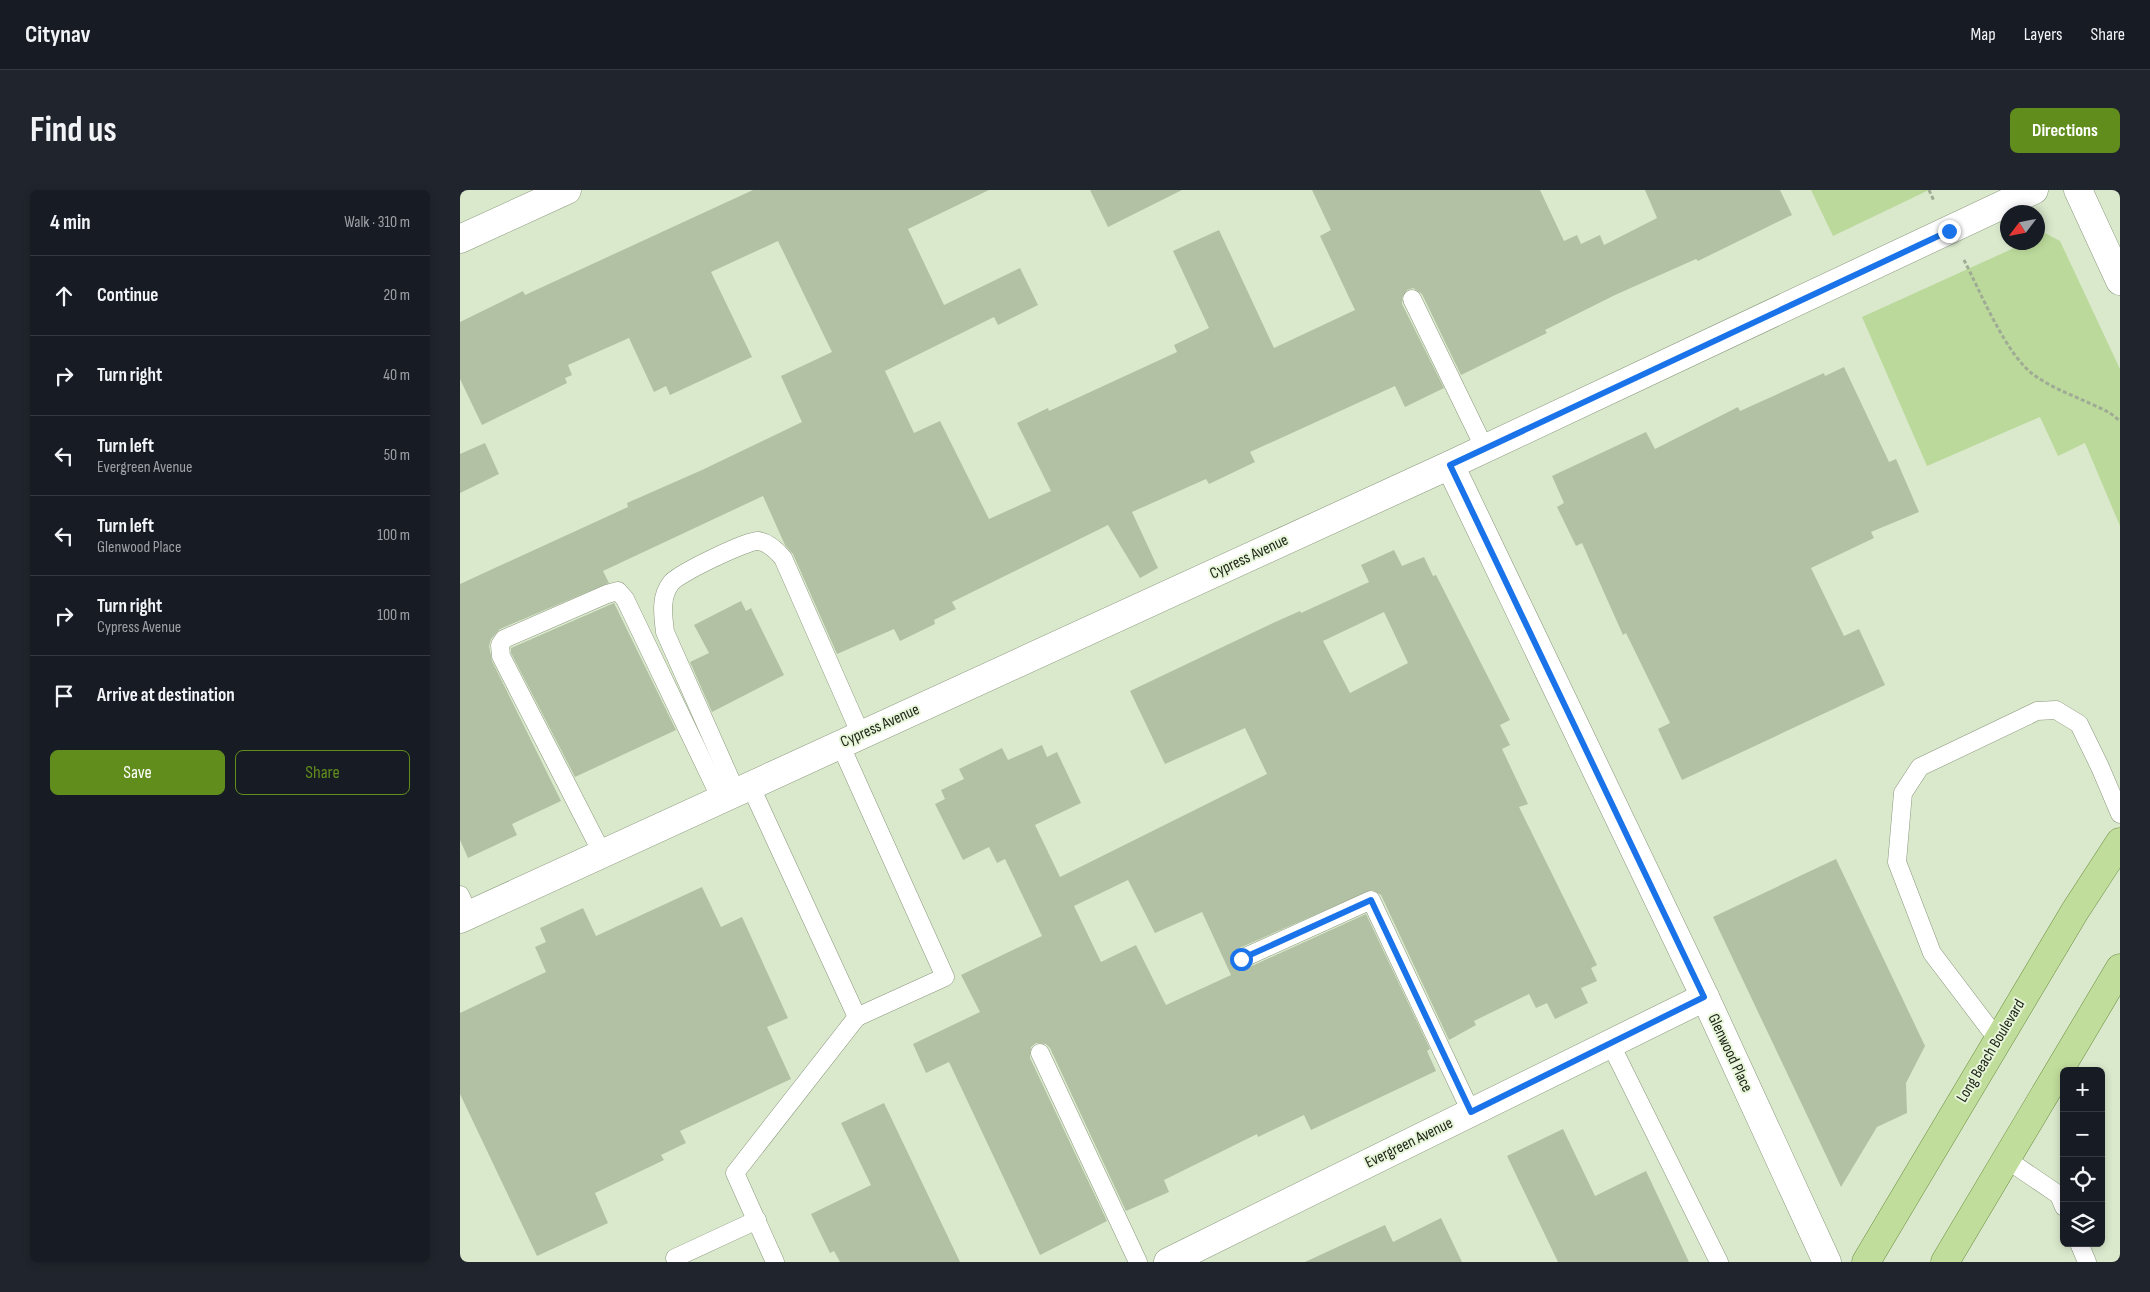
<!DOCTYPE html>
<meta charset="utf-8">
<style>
:root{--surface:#171b24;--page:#20242c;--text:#f1f3f6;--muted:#9ea1a6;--line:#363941;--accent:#618d1d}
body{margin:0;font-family:"Sofia Sans Condensed",sans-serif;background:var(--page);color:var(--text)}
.controls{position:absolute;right:15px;bottom:15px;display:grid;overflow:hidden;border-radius:8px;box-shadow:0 2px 8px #0003}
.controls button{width:45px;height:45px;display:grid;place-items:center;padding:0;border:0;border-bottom:1px solid var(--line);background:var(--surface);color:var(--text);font:25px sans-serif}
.compass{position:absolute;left:1540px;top:15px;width:45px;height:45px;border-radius:50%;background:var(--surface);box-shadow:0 2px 8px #0003;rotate:238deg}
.stop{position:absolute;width:15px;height:15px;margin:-11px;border:4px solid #1a73e8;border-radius:50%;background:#fff}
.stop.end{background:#1a73e8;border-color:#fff;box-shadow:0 1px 5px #0008}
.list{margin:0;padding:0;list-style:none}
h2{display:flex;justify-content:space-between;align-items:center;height:65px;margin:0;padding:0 20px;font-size:21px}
h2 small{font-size:16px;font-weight:400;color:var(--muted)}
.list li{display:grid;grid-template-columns:32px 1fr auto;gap:15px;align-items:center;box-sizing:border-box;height:80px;padding:0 20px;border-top:1px solid var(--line)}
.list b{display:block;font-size:19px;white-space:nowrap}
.list p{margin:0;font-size:16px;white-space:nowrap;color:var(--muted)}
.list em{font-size:16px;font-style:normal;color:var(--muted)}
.actions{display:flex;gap:10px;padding:15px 20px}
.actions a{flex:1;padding:11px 0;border:1px solid var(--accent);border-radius:8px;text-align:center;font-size:18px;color:var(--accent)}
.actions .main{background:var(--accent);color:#fff}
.icon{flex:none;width:28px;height:28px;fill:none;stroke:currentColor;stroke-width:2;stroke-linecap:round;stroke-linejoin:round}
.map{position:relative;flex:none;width:1660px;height:1072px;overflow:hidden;border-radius:8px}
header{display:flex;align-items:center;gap:30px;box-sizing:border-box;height:70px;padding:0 25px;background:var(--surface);border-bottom:1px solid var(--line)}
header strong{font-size:24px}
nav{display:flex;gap:28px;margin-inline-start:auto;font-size:18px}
.intro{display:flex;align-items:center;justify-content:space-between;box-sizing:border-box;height:120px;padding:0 30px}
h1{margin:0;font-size:35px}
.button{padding:12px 22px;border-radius:8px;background:var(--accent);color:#fff;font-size:18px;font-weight:700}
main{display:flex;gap:30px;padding:0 30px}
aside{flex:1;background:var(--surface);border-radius:8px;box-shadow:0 2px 8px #0003}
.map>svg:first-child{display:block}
.green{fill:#bbd99b}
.building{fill:#b2c0a4;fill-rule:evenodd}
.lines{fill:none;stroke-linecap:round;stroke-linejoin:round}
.lane-casing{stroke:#89967b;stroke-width:19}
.street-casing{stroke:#89967b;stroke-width:29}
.secondary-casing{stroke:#89967b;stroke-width:29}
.primary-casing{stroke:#6d8e42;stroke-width:29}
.path{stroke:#9fab94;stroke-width:3;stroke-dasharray:4 2.5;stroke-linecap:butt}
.lane{stroke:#fff;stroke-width:18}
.street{stroke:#fff;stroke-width:28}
.secondary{stroke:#fff;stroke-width:28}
.primary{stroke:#c0dd9b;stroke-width:28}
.route{stroke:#1a73e8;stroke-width:6}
.labels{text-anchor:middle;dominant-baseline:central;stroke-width:4;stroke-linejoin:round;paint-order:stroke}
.street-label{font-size:16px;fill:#20251a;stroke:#e7f6d9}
</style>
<header>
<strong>Citynav</strong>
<nav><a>Map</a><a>Layers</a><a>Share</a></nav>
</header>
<div class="intro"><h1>Find us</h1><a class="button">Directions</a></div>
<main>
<aside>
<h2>4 min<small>Walk · 310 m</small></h2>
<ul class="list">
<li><svg class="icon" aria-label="ahead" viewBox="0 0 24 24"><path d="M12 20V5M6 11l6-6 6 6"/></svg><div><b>Continue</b></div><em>20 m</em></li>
<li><svg class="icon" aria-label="right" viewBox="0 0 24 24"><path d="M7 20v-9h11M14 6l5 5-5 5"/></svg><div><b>Turn right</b></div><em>40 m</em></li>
<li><svg class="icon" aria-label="left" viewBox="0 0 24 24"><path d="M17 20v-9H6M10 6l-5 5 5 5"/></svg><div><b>Turn left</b><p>Evergreen Avenue</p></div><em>50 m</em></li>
<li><svg class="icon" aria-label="left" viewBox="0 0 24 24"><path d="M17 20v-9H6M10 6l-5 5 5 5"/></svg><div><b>Turn left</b><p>Glenwood Place</p></div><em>100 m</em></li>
<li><svg class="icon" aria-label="right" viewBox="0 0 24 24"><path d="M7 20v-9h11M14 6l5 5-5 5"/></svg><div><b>Turn right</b><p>Cypress Avenue</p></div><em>100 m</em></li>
<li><svg class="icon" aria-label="arrive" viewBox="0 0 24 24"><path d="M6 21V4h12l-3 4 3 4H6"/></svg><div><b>Arrive at destination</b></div></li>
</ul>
<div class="actions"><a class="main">Save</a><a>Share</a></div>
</aside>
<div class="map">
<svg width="1660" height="1072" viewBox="0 0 1660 1072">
<rect width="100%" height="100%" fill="#dae9cc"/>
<!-- green -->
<g class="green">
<path d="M1351,0h118l-96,46z"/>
<path d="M1585,43l15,8 60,128v157l-35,-83 -27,13 -18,-39 -113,49 -65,-149 163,-74 13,-1v-5z"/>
</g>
<!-- building -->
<g class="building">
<path d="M293,0h236l-81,39 36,76 76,-37 18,37 -40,20 -4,-8 -109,54 29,62 26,-12 49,98 62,-28 -34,-68 31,-15 1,3 128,-59 -3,-7 35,-17 -36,-77 46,-21 55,118 81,-38 -35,-74 11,-6 -19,-40h228l24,51 13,-6 4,9 19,-9 4,10 53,-27 -12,-28h135l12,25 -94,46 -2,-2 -81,36 -70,35 2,3 -86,42 -39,-81 -9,-6 -6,2 -5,8v6l42,84 -39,19 -10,-21 -145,66 5,10 -46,22 -3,-5 -74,33 26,56 -18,10 -32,-53 -156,77 4,7 -22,11 1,4 -35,17 -6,-12 -57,25 -44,-100 -8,-9 -22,-49 -160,75 6,12 -109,46 -9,10 -2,7 3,15 69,140 -49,23 5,11 -49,23 -8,-18v-256l168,-77 -1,-4 75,-33 100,-48 -21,-46 51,-24 -54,-111 -67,31 41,85 -82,38 -4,-9 -12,6 -25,-54 -61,27 4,10 -7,3 2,5 -85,42 -22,-46v-57l63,-31 2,4z"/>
<path d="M630,0h92l-74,37z"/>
<path d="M1384,177l45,95 7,-3 23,53 -48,20 3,6 -63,30 33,68 15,-7 26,56 -203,95 -24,-51 12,-6 -44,-90 -3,2 -41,-92 -6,3 -19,-39 7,-4 -12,-27 94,-44 9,17 83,-42 2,4 84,-38 1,3z"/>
<path d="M25,253l14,31 -39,19v-39z"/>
<path d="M934,360l8,16 22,-9 9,19 3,-1 74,145 -10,5 10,20 -8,4 26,55 -9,3 78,158 -6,3 6,13 -16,7 7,15 -33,16 -8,-16 -11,5 -7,-14 -55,27 2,4 -27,15 -68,-145 -9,-5 -135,59 -5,4 -1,10 4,5 10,1 121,-55 64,135 -3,2 9,20 -125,59 -7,-15 -46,22 -1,-3 -93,46 5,12 -43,19 -76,-163 -4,-4 -10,-1 -5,4 -1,11 77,163 -67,34 -91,-193 -23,11 -13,-29 67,-32 -19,-37 81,-39 -37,-77 -8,4 -8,-16 -26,13 -28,-56 10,-5 -4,-9 23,-11 -5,-10 43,-21 6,12 34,-15 5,12 10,-5 24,51 -46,22 25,52 207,-103 -22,-46 -80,36 -35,-73 143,-68 27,-12 1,2 68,-31 -8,-17zM924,422l24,51 -58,30 -27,-52zM668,690l27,53 47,-21 29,63 -65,30 -30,-60 -35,17 -27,-56z"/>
<path d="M281,411l5,10 5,-3 33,67 -72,37 -22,-50 19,-9 -15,-28z"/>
<path d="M154,413l62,127 -101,47 -64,-124v-5z"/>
<path d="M1376,669l89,187 -19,37 1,30 -30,14 -36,60 -128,-270z"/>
<path d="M242,697l19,40 21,-10 46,101 -21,9 24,52 -111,52 6,12 -25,12 3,5 -69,33 13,30 -71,33 -77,-162v-81l86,-41 -11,-25 11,-5 -6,-14 43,-20 13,28z"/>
<path d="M424,913l76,159h-120l-6,-11 -4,2 -19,-39 60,-29 -30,-62z"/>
<path d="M1103,939l32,67 51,-25 43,91h-131l-51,-106z"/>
<path d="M981,1028l21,44h-157l80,-37 8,17z"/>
</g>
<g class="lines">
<defs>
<g id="lane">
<path d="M952,109l73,150"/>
<path d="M290,595l107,232 88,-40 -105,-233"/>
<path d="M276,602l-71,-160c-2,-17 -5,-35 6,-49 6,-9 77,-43 87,-42 10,1 19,10 25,17l78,177"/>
<path d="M142,663l-101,-197 -1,-11 4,-6 103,-45 11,-3 7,8 96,200"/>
<path d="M0,705l9,20"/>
<path d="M781,769l130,-59 100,212"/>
<path d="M1538,850l-66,-87 -35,-91 6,-69 17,-26 117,-56 19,-1 23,14 21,43 20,47"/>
<path d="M1150,853l109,219"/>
<path d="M580,863l98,209"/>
<path d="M1546,969l53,36 5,12"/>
<path d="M1619,1053l8,19"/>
<path d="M215,1068l82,-38"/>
<path d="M315,1072l-40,-89 122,-156"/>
</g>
<g id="street">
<path d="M0,49l107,-49"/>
<path d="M990,275l255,532 122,265"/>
<path d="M0,729l990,-454 584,-275"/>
<path d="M708,1072l537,-265"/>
</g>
<path id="secondary" d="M1618,0l42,91"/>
<g id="primary">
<path d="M1406,1072l209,-351 45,-69"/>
<path d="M1485,1072l175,-294"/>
</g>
</defs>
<!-- lane casing -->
<use href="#lane" class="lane-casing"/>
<!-- street casing -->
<use href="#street" class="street-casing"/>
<!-- secondary casing -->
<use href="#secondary" class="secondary-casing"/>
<!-- primary casing -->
<use href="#primary" class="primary-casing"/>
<!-- path -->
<g class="path">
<path d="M1469,0l5,11"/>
<path d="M1504,70c16,31 42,95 70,115 22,16 52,25 76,38l10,8"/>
</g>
<!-- lane -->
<use href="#lane" class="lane"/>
<!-- street -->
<use href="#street" class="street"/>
<!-- secondary -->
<use href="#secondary" class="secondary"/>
<!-- primary -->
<use href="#primary" class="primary"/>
</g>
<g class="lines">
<!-- route -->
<path class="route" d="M781,769l130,-59 100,212 233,-115 -254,-532 499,-234"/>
</g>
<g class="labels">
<!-- street labels -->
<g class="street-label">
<text transform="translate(789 367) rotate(-25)">Cypress Avenue</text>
<text transform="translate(420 536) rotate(-24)">Cypress Avenue</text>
<text transform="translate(1531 861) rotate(-59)">Long Beach Boulevard</text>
<text transform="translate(1270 863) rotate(65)">Glenwood Place</text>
<text transform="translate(949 953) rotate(-26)">Evergreen Avenue</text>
</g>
</g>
</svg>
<div class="controls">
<button>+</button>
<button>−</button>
<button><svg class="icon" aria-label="locate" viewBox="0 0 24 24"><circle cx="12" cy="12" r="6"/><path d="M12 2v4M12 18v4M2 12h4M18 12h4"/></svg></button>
<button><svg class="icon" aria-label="layers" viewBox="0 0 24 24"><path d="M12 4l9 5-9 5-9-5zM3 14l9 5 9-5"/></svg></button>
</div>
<svg class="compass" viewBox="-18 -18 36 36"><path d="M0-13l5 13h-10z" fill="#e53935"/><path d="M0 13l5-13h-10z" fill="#9ea1a6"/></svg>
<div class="stop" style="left:781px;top:769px"></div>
<div class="stop end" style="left:1489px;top:41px"></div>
</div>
</main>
